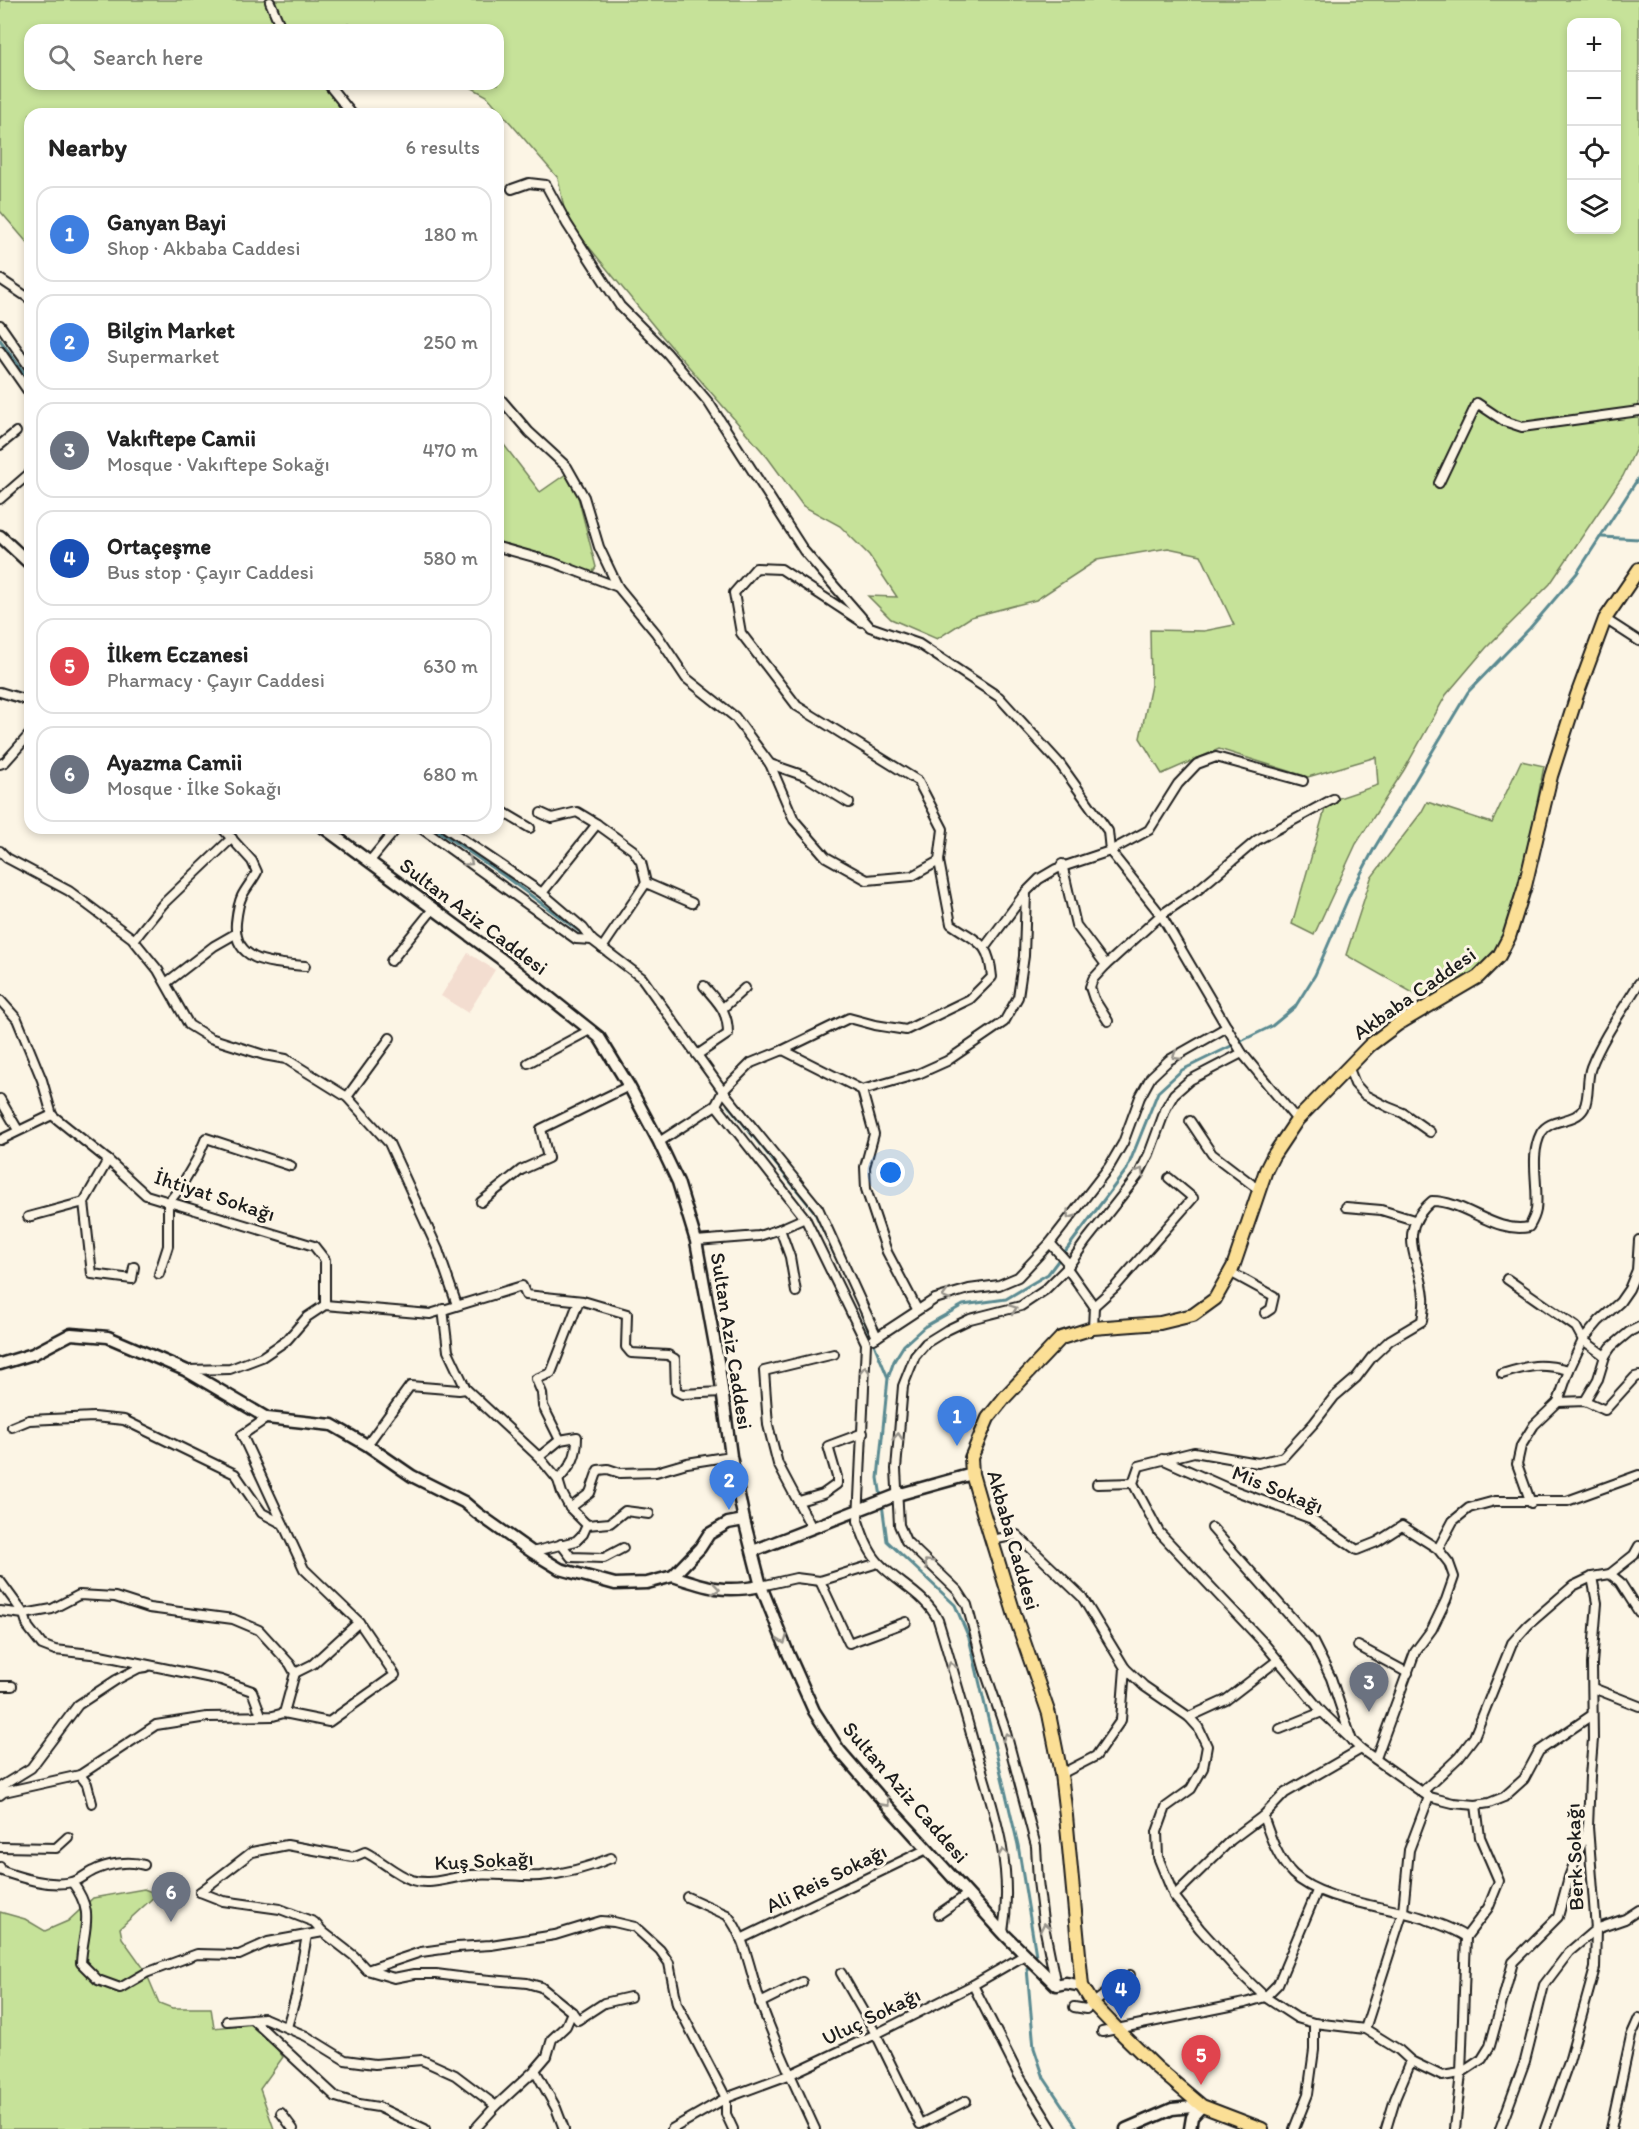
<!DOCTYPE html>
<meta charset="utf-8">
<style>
:root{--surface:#fff;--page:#f2f2f2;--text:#222;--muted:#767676;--line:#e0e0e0;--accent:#d93025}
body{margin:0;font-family:Itim,sans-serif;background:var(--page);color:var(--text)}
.controls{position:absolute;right:18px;top:18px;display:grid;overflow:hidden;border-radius:12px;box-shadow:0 3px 9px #0003}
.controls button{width:54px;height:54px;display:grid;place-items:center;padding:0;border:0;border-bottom:2px solid var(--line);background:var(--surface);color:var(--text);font:30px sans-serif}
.you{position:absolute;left:891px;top:1173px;width:21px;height:21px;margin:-15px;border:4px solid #fff;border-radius:50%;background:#1a73e8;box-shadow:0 0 0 9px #1a73e833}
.badge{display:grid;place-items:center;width:39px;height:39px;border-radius:50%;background:var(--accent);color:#fff;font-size:20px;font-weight:700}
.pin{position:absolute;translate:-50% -50px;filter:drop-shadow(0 2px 3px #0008)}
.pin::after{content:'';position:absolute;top:32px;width:21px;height:18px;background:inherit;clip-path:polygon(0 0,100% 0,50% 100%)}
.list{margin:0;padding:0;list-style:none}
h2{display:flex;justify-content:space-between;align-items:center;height:78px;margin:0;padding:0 24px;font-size:26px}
h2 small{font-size:20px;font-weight:400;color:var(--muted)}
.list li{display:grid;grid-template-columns:39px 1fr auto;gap:18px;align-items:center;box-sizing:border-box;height:96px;margin:0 12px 12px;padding:0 12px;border:2px solid var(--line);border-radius:18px}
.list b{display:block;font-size:22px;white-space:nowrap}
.list p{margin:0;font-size:20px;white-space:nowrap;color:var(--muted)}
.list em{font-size:20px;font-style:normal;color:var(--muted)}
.icon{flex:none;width:33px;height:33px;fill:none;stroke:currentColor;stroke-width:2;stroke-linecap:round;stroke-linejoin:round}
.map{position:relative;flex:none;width:1639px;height:2129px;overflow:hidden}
.search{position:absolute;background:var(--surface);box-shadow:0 3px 9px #0003;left:24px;top:24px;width:480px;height:66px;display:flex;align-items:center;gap:15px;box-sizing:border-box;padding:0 21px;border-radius:18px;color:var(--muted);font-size:22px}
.panel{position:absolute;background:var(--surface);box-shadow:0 3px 9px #0003;left:24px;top:108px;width:480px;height:726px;border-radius:18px}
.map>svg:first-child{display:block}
.built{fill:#f3ddd0}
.green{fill:#c6e299;stroke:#717f5a;stroke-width:1.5;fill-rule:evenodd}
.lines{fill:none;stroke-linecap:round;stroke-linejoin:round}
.stream{stroke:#5a8a91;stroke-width:3}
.street-casing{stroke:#1c1c1c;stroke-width:12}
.secondary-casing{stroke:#1c1c1c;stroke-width:15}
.primary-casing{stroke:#1c1c1c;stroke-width:16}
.street{stroke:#fcf5e5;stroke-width:8}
.secondary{stroke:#fcf5e5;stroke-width:10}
.primary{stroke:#fbdf96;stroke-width:12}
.oneway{stroke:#97938b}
.labels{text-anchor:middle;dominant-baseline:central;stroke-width:6;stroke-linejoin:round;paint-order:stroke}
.street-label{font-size:21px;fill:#1c1c1c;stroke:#fcf5e5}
</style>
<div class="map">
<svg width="1639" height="2129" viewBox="0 0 1639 2129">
<rect width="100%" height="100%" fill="#fcf5e5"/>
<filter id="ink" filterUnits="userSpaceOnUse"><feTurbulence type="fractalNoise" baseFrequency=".0167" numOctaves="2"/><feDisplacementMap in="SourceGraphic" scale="12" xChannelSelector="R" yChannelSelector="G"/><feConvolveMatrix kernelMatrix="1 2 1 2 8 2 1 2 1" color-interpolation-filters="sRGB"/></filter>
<g filter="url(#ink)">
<!-- built -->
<path class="built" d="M468,953l27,17 -27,43 -27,-17z"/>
<!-- green -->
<g class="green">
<path d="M0,0h1639v442l-16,34 -73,108 -64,64 -40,47 -42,75 -48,74 -42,91 -22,-11 35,-122 51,-17 -2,-28 -68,20 -89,-28 -57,25 -22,-36 11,-53 -1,-55 54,1 30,-6 -33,-70 -33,-7 -71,12 -61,40 -65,17 -34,22 -46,-20 -23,-23 29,1 -28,-42 -29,-29 -37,-20 -35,-48 -106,-122 -96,-117 -8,-41 -71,-82 -22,-12h33v-54h-138l-12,-6 -3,6h-315v54h298l20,30h-318v132l-30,-35zM1572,22h44v208h-44z"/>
<path d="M498,437l42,55 26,-18 11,19 19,74 -6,9 -92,-30z"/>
<path d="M1521,761l23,5 -18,94 -24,81 -23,30 -52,30 -81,-46 25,-77 50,-65 6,-11 65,21z"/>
<path d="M144,1889l13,5 -37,34 2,10 23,32 14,33 13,5h39l3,20 35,-4 21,16 13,17 -23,32 14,40h-274v-217l25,7 20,12 23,-10 25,-23z"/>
</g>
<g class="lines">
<!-- stream -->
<g class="stream">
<path d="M0,340l30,41"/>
<path d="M1602,537l37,2"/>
<path d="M434,828l69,47 80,59"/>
<path d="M728,1105l86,106 41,87 33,80 -10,100 3,19"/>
<path d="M888,1378l6,-17 10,-16 20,-18 39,-22 43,-6 42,-25 79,-105 31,-77 24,-22 90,-44 23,-19 20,-32 35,-81 25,-47 93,-155 62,-64 47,-55 62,-96"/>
<path d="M882,1504l5,37 68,64 14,33 49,207 18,110"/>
<path d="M1027,1968l7,80 10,30 34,51"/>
</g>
<defs>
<g id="street">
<path d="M270,2l12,28"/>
<path d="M328,84l24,30"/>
<path d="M512,189l17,-6 17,2 21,39 53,82 47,47 42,50 95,148 66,76 49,17 80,53 61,67 48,67 2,20 51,64 81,138 55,67"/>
<path d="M0,279l30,20"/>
<path d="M0,325l30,43"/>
<path d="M0,351l30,43"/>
<path d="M498,396l31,36 38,35 17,30 15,50 19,40 38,46 30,45 49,39 35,47 24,56 32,37 41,23 45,-4 27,-15"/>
<path d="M0,445l16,-13"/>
<path d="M1439,483l38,-80 27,18 18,6 117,-16"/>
<path d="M0,499l30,-26"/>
<path d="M498,547l54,15 66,25"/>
<path d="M1605,619l34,22"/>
<path d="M0,692l30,9"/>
<path d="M0,764l5,-2 25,-28"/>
<path d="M770,764l35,12 44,27"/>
<path d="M498,809l32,19"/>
<path d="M541,813l11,5 25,-6 20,12"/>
<path d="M222,828l30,33 5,11c-4,8 -11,16 -15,24 -4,8 -5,18 -6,27 -3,41 39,40 69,43"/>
<path d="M421,828l155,111 16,1"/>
<path d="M446,828l96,65 41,35 9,12 50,38 81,113 95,117 59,129"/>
<path d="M0,851l7,7 62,33 63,47 26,32 31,55 21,13 54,17 22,4 61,38 42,46 49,107 19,55"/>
<path d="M369,862l28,-34"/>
<path d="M1062,864l14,61 30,40"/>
<path d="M646,883l46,20"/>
<path d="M542,893l55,-69 36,26 8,12 5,21 -44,65"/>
<path d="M134,940l29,-36 69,-66"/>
<path d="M985,947l41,-55 13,-13 17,-10 54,-18 39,-21 29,-46 19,-20 19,-7 87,24"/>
<path d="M391,961l42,-52"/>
<path d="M166,983l48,-37 21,-12"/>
<path d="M0,1000l17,19 25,61 10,35 56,45 38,35 168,51 11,14v45"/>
<path d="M723,1008l22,-20"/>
<path d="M1108,1021l-14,-22 -4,-12 3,-8 13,-14 55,-50 38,-26 58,-49 76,-41"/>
<path d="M783,1050l66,-32 26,7 31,5 64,-31 22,-22c-3,-35 -13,-34 -41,-53l-12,-63 4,-32 -25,-48 -121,-75 -56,-73 -7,-40 22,-25 25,1 81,53"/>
<path d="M697,1055l31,-21c0,-24 -10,-31 -24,-48"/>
<path d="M528,1063l62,-33"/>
<path d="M1348,1066l7,18 10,11 23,12 15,6 27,19"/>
<path d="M862,1090l56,-16 29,-13 57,-39 14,-25 6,-41 2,-64"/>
<path d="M347,1097l43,-59"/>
<path d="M0,1099l18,31"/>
<path d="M716,1105l89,113 61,125 -8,178c5,15 10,30 21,42 18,20 47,32 59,57 13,42 25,85 37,128 19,62 39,118 28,184"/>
<path d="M1190,1121l22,33 46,35"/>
<path d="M0,1140l52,-25"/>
<path d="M659,1142l57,-37 7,-14 28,-28 32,-13 79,40 12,44 -9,33 1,22 21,63 30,57"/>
<path d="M108,1160l-24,42 8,72 40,5 2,-12"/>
<path d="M481,1202l40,-32 27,-12 -7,-29 88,-43"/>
<path d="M1346,1207l35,3 33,10"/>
<path d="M28,1217l56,-15"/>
<path d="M780,1229l25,-11"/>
<path d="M696,1241l63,-5 21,-7 10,28 6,35"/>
<path d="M1050,1243l17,19v6l27,38 -1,22"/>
<path d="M1230,1272l44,24 -3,13 -6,4"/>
<path d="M159,1274l9,-28v-43l12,-15 17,-29 9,-21 85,28"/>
<path d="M1507,1279l69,48 7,13 22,16"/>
<path d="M1094,1306l21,-19 78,-89 -24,-20"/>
<path d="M443,1309l5,42 18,38 73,68 19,23 4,13 8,15 17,17 -4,9 -7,7 -44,11"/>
<path d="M874,1339l61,-40 34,-10 30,-4 19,-8 32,-34 59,-76 14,-24 17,-46 11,-20 18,-17 58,-33"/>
<path d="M187,1370l43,-1 32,-12 25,-17 20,-23 18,-12 105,9 92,-28 4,9 57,6 44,13 -1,33 5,6 37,2 7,4 1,32 6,3 40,-2"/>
<path d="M1502,1374c28,-9 38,-11 67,-4"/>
<path d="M1585,1401l13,-22 7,-23 6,-9 18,-15 10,-5"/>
<path d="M1558,1402l27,-1 20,9 30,-33 4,-1"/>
<path d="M12,1427l17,-7 65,-3 30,3 111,54 27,39 21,11"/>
<path d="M560,1440l-17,-34 -1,-13 -6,-14 15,-6 28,-72"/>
<path d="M367,1445l43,-59 49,4 7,-1"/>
<path d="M539,1457l21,-17 17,-3c0,20 -5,28 -19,43"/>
<path d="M1162,1459l63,28 87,32 45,31 20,-8 25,-16 36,23"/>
<path d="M1097,1484l36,-1"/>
<path d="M799,1501l24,-7 14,-10v-7l-9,-31 35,-13"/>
<path d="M1531,1503l-14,-39 4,-18 13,-21 24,-23 11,-32 14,-30 16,-19 21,-19 9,-13 8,-19 2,-30"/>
<path d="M570,1508l20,-15 8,-23 10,-1 12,4 36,-1 31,-9 44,-7"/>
<path d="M587,1525l23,-2 15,-12 24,3"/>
<path d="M812,1528l-34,-64 -10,-39 -4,-54 70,-17"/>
<path d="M1212,1528l101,114 18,36 21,63"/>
<path d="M992,1540l25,-5 65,62 43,71 19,18 45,31 9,10 9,19 -4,22 -12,21 -25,18 -9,25 1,25 16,39 26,33 37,41 28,27 32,21 17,5 51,6 34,21 12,11 31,15 19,-3 21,-14 8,-13 23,-84 45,-45 11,-40 19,-50"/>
<path d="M561,1544l10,13 33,1 19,-10"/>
<path d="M1610,1574l24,-19 5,-9"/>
<path d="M0,1581l24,33 4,13 14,18 13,5 45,5 121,25 31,11 9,24"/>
<path d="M820,1581l29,62 57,-21"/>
<path d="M761,1586l35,-8 24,3 58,-18"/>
<path d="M0,1611l24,3 28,-5 27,-14 36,2 34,11 84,11 26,11 31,34 5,9 -11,40"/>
<path d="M1358,1646l50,27"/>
<path d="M295,1673l18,-9 46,-42"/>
<path d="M0,1686h12"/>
<path d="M1593,1688l46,18"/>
<path d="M1592,1715l-53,36 -15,28 -20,18 -15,6 -13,2 -23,-2 -24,-6 -68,-48 -39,-37 -60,-71 -103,-109 -26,-49 6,-17 55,-14 64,11 25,-6 31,-34 20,-26 22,-19 16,-21 18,-17 32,-19c1,-8 3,-16 2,-24 -3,-38 -30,-64 8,-96 34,0 62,33 97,26 3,-5 6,-11 7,-17 3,-25 -7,-54 5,-77 9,-16 34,-9 43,-25 6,-12 2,-28 7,-41 12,-30 31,-56 48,-84"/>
<path d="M1189,1717l37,-17 52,-40"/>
<path d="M1280,1729l42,-17"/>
<path d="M1376,1758l39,-106 17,-23 14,-29 8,-23 -5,-14 -11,-14 15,-28 16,-13 26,-7h72l72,-26"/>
<path d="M1061,1774l35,-18 25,-36 4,-52"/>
<path d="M80,1775l7,9 5,19"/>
<path d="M0,1787l31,-19 47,-63 38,-25 23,-12 7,-1"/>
<path d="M1422,1792l37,-35 15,-20 38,-94 16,-18 45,-39 19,-9 18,-3 10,8 19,30"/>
<path d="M0,1795l4,-3 76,-17 76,-50 51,-8 66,-1 11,-3 45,9 66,-47 -36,-53 -55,-53 -62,-134 25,-17"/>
<path d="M1263,1816c7,20 14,42 30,58 29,28 91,31 130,44 15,6 30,10 43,19l-5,136 -6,56"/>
<path d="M0,1847l56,1 12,-11"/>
<path d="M0,1867l2,4c20,7 48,16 70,11 7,-1 14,-8 21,-11 14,-7 36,-11 51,-6"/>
<path d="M72,1882c24,32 11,45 9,81l17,17 22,8 26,-15 51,-19 42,1 29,-13 55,-10"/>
<path d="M200,1892l52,-40 35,-7 66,12 12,-5c16,8 30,22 47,28 20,6 39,-3 59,-5 23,-2 46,2 69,1 23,-2 50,-9 71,-18"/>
<path d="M200,1892l23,9 57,8 34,13 9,10 31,24 13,14"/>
<path d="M1174,1896l57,-56 32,-24 22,-23 76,-44"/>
<path d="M687,1897l40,18c18,20 24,60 33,86 15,43 36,86 55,128"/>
<path d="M939,1914l29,-20"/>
<path d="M1466,1937l22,-29 11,-27 -19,-44 -4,-32"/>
<path d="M741,1939l186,-90"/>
<path d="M841,1973l35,61 44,90 46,-23"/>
<path d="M973,1985l45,89 34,55"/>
<path d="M1056,1985l-13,-64 -5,-40 -2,-35 -31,-117 -21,-61 -17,-63 -9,-14 -52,-50 -7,-16 -3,-56 7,-83 12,-30 11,-13 21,-13 23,-11 51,-13 24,-16 22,-22 19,-27 53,-67 10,-20 17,-46 8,-14 16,-14 52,-27"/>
<path d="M630,1997l-26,6 -26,17 -6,-8 -31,-25 -14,-4 -60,-5 -31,-4h-22l-20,4 -27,-8 54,-18 36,-5 34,-2 64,-10 46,-14 13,1 21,5 25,23 9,13 8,41 49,94v16l7,15"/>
<path d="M760,2003l42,-21"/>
<path d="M1074,2007l12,2 44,-34"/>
<path d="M252,2019l84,78 23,7 19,3 47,22"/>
<path d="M227,2021l37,-3 42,18 39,24 30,4 47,-4 33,15 41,31"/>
<path d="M287,2027l9,-31 11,-61"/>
<path d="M1365,2029l38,-118 6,-61 20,-53"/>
<path d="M1102,2032l143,-29 20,-6 13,-13 39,-93"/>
<path d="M535,2070l21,38 8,21"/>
<path d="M281,2113l12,16"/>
<path d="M475,2129l21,-23 39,-36 12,-14 5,-17 14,-13 6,-14"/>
<path d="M672,2129l54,-31 65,-24 85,-40 97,-49 52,-30"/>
<path d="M1294,2129l14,-35 6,-44v-27"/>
<path d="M1386,2129l9,-30 16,-38"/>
<path d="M1500,2129l25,-68 19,-76 25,-33 27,-23 29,-10 14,-9"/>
<path d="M1545,2129l24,-67 26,-94 1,-39 -8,-102 2,-51 3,-37 -1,-75 5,-61 -5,-26"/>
<path d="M1611,2129l20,-93 8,-18"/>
</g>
<g id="secondary">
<path d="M0,536l30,28"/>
<path d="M324,828l176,130 99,79 30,49 30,56 19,40 18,59 23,126 12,89 13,64 17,66 27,67 26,58 25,39 39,45 127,140 51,50 10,-2 16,3"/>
<path d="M0,1364l33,-10 38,-20 37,3 77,33 82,48 65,7 35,20 45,31 52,26 13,11 55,39 28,17 55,15 32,-1 26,-7 27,-28 9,-14 19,-11 16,-3"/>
<path d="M753,1551l144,-56 75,-21"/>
<path d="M673,1576c35,12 51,17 88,10"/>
<path d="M1126,2129l46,-20 30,-3"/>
<path d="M1190,2129l2,-12 10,-11"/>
</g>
<path id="primary" d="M1262,2129l-60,-23 -46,-39 -39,-38 -24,-25 -11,-18 -16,-170 -5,-42 -12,-60 -34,-98 -32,-104 -11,-38 -1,-16 17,-40 17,-21 56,-59 32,-10 67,-5 33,-8 22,-16 18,-32 33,-97 7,-14 24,-36 73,-75 28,-21 80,-47 21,-21 10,-19 16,-51 26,-110 26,-81 28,-76 34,-50"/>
</defs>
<!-- street casing -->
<use href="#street" class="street-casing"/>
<!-- secondary casing -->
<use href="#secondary" class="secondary-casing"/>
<!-- primary casing -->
<use href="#primary" class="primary-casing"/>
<!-- street -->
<use href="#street" class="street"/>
<!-- secondary -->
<use href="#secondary" class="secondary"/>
<!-- primary -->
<use href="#primary" class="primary"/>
</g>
<!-- one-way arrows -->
<defs><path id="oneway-chevron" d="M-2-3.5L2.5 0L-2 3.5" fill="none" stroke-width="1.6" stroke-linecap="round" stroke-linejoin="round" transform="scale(1.5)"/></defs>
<g class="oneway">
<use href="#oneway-chevron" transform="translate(469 862) rotate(35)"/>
<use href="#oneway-chevron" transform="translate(1176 1056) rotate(149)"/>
<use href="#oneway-chevron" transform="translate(1140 1172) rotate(-60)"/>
<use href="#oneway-chevron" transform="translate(1070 1215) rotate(127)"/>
<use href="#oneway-chevron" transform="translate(946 1296) rotate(164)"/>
<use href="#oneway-chevron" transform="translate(1013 1309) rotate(-20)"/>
<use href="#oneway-chevron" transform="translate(865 1370) rotate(-88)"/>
<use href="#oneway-chevron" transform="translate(898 1437) rotate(-86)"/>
<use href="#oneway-chevron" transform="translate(928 1563) rotate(-136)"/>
<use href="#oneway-chevron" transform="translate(716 1589) rotate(8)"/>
<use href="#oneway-chevron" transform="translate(783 1640) rotate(69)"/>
<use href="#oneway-chevron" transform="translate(951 1666) rotate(-106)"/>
<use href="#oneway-chevron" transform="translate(1007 1737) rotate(-105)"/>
<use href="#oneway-chevron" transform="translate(886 1803) rotate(48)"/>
<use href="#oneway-chevron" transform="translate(1003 1853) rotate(-98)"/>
<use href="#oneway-chevron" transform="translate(1045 1927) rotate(-101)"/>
</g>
</g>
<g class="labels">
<!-- street labels -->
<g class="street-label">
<text transform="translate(474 916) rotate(37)">Sultan Aziz Caddesi</text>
<text transform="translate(1414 993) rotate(-35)">Akbaba Caddesi</text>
<text transform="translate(215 1195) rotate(18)">İhtiyat Sokağı</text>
<text transform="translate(732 1341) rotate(81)">Sultan Aziz Caddesi</text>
<text transform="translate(1278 1489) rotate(22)">Mis Sokağı</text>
<text transform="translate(1014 1540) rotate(74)">Akbaba Caddesi</text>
<text transform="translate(906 1792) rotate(49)">Sultan Aziz Caddesi</text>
<text transform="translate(1574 1857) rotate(-92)">Berk Sokağı</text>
<text transform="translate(484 1860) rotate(-3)">Kuş Sokağı</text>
<text transform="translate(826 1878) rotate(-26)">Ali Reis Sokağı</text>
<text transform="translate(871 2016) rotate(-26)">Uluç Sokağı</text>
</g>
</g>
</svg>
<div class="controls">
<button>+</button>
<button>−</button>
<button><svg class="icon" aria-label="locate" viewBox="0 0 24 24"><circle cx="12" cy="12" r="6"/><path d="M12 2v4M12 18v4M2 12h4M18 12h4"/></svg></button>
<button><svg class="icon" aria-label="layers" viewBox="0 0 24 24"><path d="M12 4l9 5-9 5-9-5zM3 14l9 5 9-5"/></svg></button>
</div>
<div class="you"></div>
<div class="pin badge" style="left:957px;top:1446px;background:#3f7fe0">1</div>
<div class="pin badge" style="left:729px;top:1510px;background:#3f7fe0">2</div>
<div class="pin badge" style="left:1369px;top:1712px;background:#6b7280">3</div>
<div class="pin badge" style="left:1121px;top:2019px;background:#1a4fb4">4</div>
<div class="pin badge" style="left:1201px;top:2085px;background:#e0444e">5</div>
<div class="pin badge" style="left:171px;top:1922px;background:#6b7280">6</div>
<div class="search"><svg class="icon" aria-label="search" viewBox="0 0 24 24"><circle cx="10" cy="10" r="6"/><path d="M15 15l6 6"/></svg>Search here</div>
<section class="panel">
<h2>Nearby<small>6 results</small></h2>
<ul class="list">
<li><span class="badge" style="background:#3f7fe0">1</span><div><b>Ganyan Bayi</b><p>Shop · Akbaba Caddesi</p></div><em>180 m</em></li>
<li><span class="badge" style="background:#3f7fe0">2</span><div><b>Bilgin Market</b><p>Supermarket</p></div><em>250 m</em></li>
<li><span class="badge" style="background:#6b7280">3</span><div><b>Vakıftepe Camii</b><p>Mosque · Vakıftepe Sokağı</p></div><em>470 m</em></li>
<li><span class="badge" style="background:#1a4fb4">4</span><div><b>Ortaçeşme</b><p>Bus stop · Çayır Caddesi</p></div><em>580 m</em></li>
<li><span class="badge" style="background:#e0444e">5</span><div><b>İlkem Eczanesi</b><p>Pharmacy · Çayır Caddesi</p></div><em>630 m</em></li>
<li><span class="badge" style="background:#6b7280">6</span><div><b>Ayazma Camii</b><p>Mosque · İlke Sokağı</p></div><em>680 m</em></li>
</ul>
</section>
</div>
